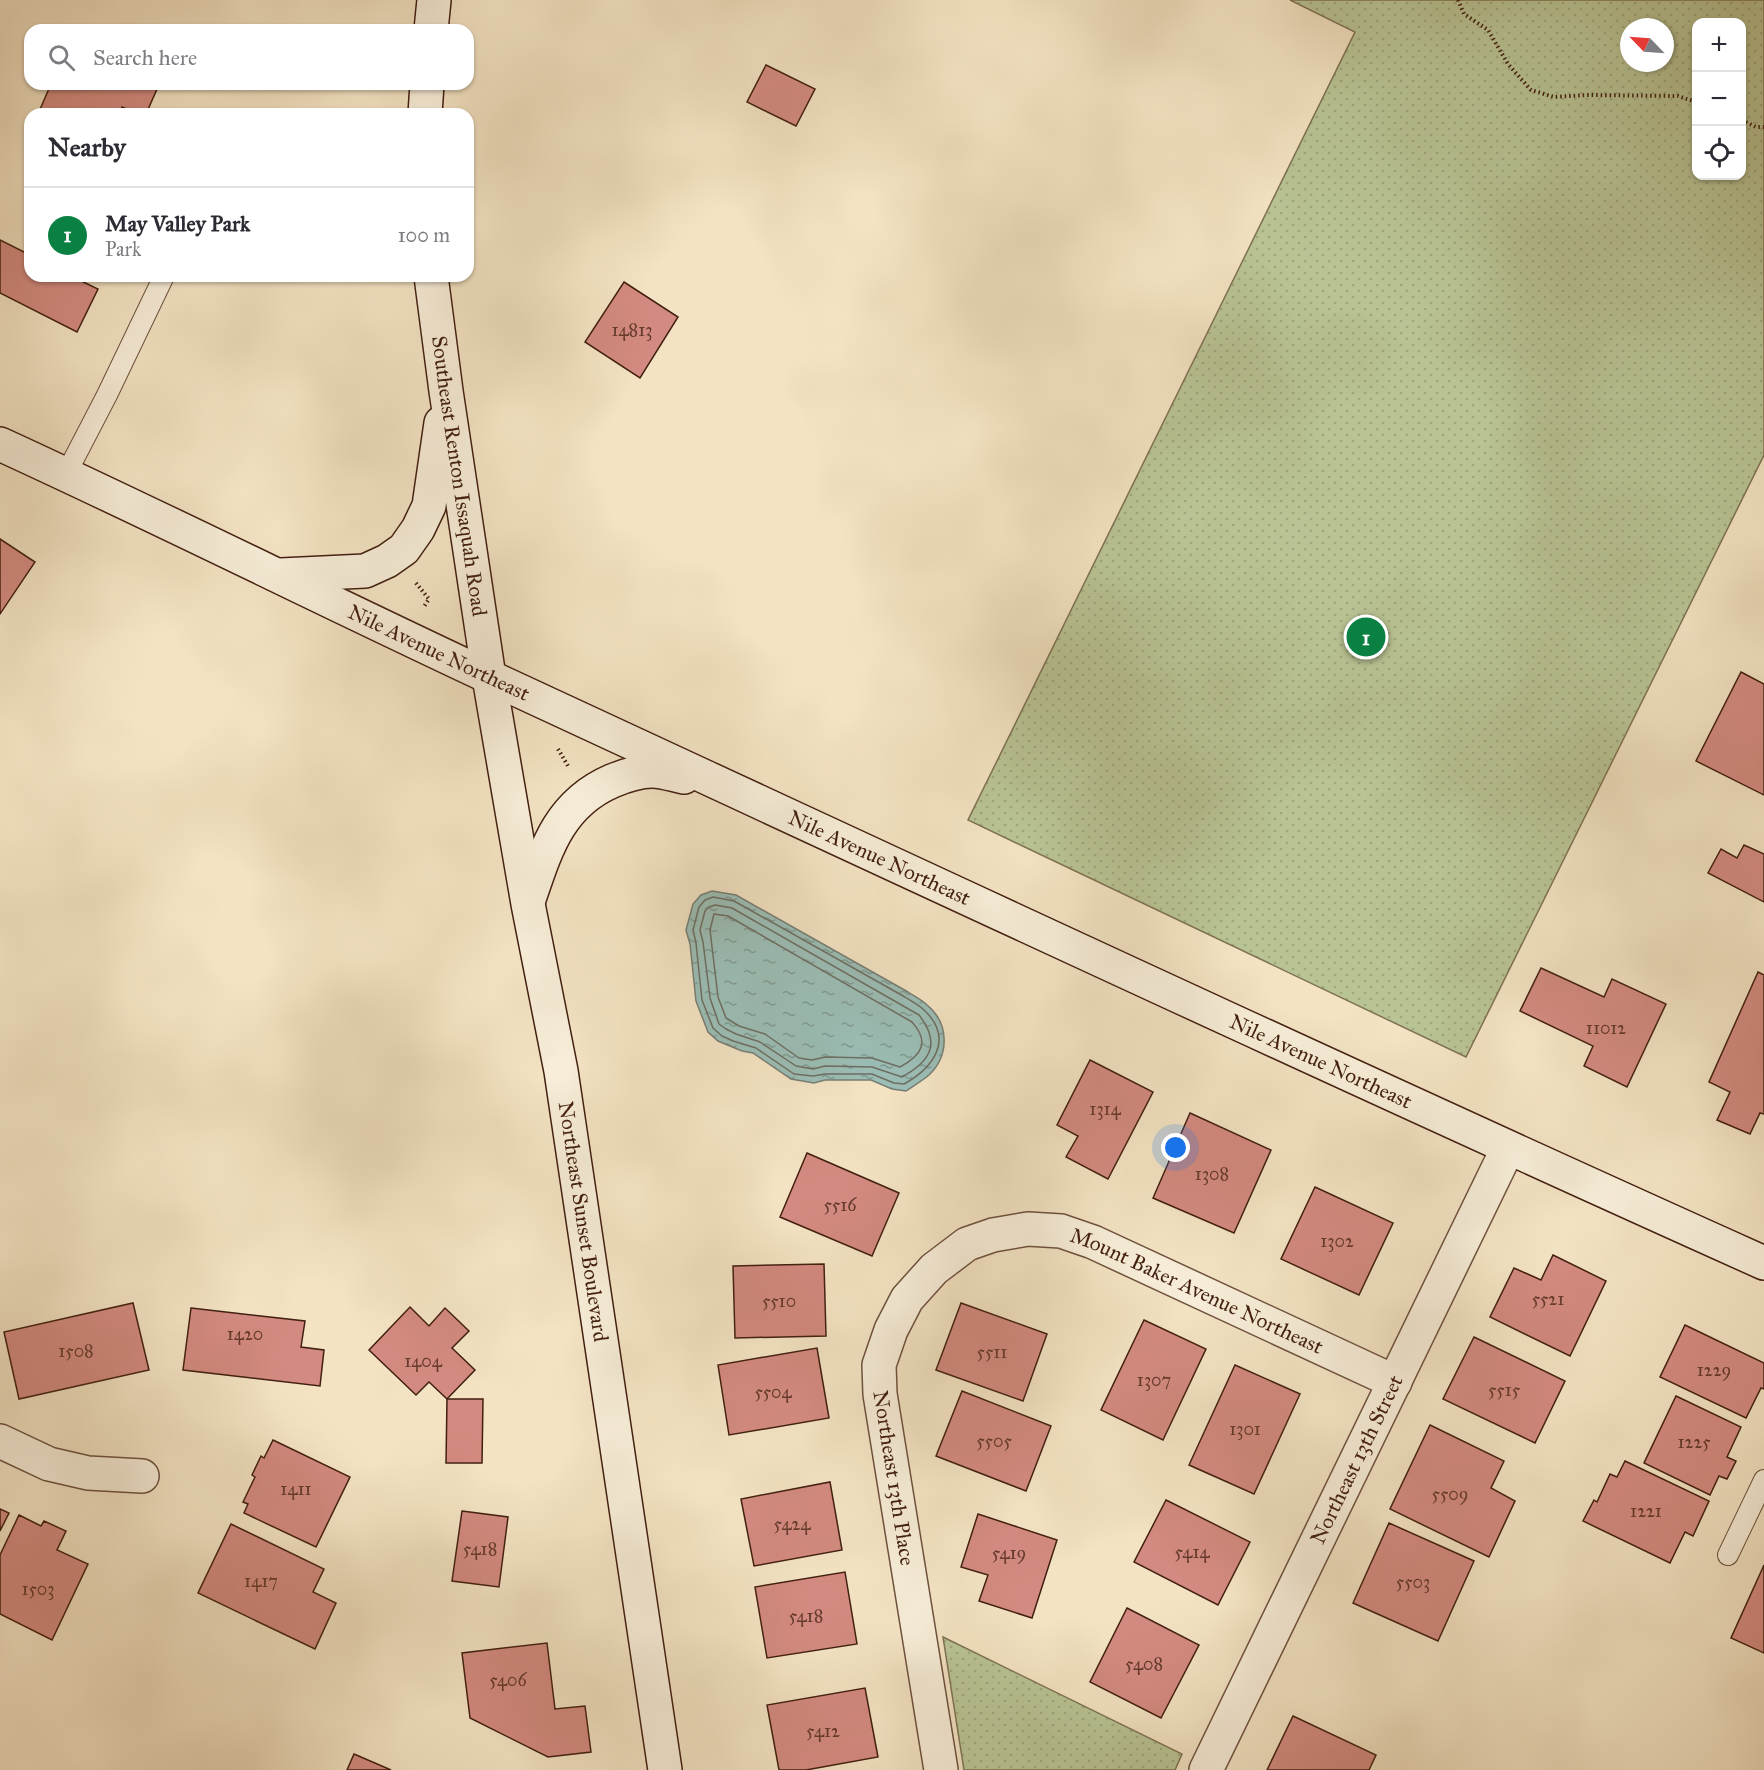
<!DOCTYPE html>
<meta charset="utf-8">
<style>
:root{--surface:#fff;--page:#f7f7f7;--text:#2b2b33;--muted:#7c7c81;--line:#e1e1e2;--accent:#0b8043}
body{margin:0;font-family:"IM FELL Great Primer",serif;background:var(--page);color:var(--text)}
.controls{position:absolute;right:18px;top:18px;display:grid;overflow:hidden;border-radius:12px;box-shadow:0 2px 4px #0004}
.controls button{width:54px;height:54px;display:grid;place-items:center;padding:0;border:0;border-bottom:2px solid var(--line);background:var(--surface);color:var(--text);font:30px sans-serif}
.compass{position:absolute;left:1620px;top:18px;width:54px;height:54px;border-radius:50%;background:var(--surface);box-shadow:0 2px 4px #0004;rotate:295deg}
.you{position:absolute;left:1176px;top:1148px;width:21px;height:21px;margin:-15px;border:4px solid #fff;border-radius:50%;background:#1a73e8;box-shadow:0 0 0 9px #1a73e833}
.badge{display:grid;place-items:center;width:39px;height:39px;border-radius:50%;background:var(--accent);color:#fff;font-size:20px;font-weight:700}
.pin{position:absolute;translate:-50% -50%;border:3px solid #fff;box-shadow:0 2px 6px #0006}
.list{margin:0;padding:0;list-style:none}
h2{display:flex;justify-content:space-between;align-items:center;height:78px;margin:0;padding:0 24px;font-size:26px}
h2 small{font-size:20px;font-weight:400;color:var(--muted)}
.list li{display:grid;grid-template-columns:39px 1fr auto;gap:18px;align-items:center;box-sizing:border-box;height:96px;padding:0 24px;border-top:2px solid var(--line)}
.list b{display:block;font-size:22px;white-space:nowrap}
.list p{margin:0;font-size:20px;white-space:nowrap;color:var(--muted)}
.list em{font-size:20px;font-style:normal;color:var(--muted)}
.icon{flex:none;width:33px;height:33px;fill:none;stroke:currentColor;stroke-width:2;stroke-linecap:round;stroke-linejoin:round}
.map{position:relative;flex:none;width:1764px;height:1770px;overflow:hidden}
.search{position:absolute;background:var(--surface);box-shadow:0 2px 4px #0004;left:24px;top:24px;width:450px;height:66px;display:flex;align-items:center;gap:15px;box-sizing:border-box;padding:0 21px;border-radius:18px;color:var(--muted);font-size:22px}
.panel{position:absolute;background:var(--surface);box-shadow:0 2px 4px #0004;left:24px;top:108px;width:450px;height:174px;border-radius:18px}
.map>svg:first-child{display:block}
.grass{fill:url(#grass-dots);stroke:#7e7252;stroke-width:1.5;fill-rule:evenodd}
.water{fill:url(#water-ripples);stroke:#777e74;stroke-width:1.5}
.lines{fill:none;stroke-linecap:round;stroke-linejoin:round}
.shore{stroke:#6e6e63;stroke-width:1.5}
.building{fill:#d38a80;stroke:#421f10;stroke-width:1.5}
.lane-casing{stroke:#6e503d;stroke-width:22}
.street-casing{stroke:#6e503d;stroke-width:36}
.secondary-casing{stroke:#421f10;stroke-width:36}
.path{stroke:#421f10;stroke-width:4;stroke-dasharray:1.5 3;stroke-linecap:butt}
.lane{stroke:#f7edd8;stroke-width:20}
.street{stroke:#f7edd8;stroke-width:33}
.secondary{stroke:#f7edd8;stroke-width:33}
.labels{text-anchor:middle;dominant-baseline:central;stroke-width:6;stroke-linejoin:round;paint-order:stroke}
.number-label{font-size:18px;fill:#663a2c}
.street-label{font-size:21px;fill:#421f10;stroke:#f7edd8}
</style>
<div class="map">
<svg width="1764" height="1770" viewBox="0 0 1764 1770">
<defs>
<pattern id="grass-dots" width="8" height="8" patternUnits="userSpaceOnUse" patternTransform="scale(1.5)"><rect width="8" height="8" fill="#b9c495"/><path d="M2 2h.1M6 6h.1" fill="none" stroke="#a0a87f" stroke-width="1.8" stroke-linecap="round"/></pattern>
<pattern id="water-ripples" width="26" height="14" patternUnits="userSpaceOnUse" patternTransform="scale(1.5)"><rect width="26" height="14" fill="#9bbeb6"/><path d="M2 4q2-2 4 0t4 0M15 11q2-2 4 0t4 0" fill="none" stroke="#809a93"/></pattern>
</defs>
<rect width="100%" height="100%" fill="#f3e3c3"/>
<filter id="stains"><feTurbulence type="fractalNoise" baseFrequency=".00333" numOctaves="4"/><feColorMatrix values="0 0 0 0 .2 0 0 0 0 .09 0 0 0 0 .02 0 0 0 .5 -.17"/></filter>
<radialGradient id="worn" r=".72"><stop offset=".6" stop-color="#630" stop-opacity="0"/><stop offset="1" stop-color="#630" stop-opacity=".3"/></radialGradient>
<!-- grass -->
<g class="grass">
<path d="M1290,0h474v455l-298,602 -498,-237 387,-788zM1696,22h46v154h-46zM1629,27h36v36h-36z"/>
<path d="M943,1637l239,117 -7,16h-211z"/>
</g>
<!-- water -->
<path class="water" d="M712,891l24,4 172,97c6,4 14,8 19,13 22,18 23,50 2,70 -7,6 -16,11 -23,16l-14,-2 -21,-9h-46l-11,3 -23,-4 -38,-26 -11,-2 -24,-10 -10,-9 -12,-31 -6,-57 -4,-14 7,-26 8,-9z"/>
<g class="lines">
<!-- shore -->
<g class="shore">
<path d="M713,897l21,4 171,96c6,4 14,8 19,13 31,29 9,58 -20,74l-10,-1 -22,-9h-47l-12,2 -19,-2 -38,-26 -23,-7 -11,-5 -9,-8 -11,-28 -6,-57 -3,-13 6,-23 6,-7z"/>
<path d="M715,905l17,3 187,107c22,28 12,46 -17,62l-30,-10 -47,-1 -12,3 -17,-3 -36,-24 -24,-8 -10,-5 -7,-5 -9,-26 -7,-56 -3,-12 5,-19 4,-4z"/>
<path d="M714,914l14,2 184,106c18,20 10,33 -12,45l-28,-9 -47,-1 -13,3 -13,-2 -34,-24 -26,-8 -13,-8 -8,-21 -8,-67z"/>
</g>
</g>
<!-- building -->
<g class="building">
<path d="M766,65l49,24 -19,37 -49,-24z"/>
<path d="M51,84h96l10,5 -11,25h-8l-16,-7 -3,7h-81z"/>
<path d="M0,240l30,15v21h41l27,13 -21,43 -77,-39z"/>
<path d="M624,282l54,35 -38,61 -55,-36z"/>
<path d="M0,539l35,23 -35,52z"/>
<path d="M1741,672l23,12v111l-68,-34z"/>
<path d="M1744,845l20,9v48l-56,-29 13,-24 16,9z"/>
<path d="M1541,968l63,29 8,-18 54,25 -39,83 -43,-21 9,-20 -73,-35z"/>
<path d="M1758,972l6,3v139l-4,-1 -10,21 -33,-14 13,-28 -21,-10z"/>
<path d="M1090,1060l63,32 -45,87 -42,-22 12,-21 -21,-11z"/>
<path d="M1190,1113l81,37 -37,83 -81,-35z"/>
<path d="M807,1153l92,40 -27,63 -92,-39z"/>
<path d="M1315,1187l78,36 -34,72 -78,-36z"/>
<path d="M1553,1255l53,26 -36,75 -80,-39 24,-49 27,12z"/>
<path d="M824,1264l2,72 -91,2 -2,-72z"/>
<path d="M133,1303l16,67 -130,29 -15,-67z"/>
<path d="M961,1303l86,31 -24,67 -87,-31z"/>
<path d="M410,1307l19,19 16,-18 24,23 -17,17 23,22 -28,29 -18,-17 -13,13 -47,-45z"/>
<path d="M191,1308l114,13 -4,26 23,3 -4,36 -137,-16z"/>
<path d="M1144,1320l62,29 -43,91 -62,-30z"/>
<path d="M1685,1325l79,38v26l-3,-1 -15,30 -86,-41z"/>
<path d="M1474,1337l91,44 -30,62 -92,-44z"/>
<path d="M817,1348l12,70 -100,17 -11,-70z"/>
<path d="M1235,1365l65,29 -46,100 -65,-29z"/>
<path d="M962,1391l89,35 -25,65 -90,-35z"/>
<path d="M1676,1396l65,31 -14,30 9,4 -9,18 -8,-3 -9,19 -66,-32z"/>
<path d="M447,1399h36l-1,64h-36z"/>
<path d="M1430,1425l74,36 -13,27 24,13 -26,56 -99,-48z"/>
<path d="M273,1440l77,37 -34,70 -72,-34 4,-9 -5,-2 12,-25 -3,-2 9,-19 3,2z"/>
<path d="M1625,1461l84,40 -16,35 -8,-4 -15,31 -87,-42 11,-21 3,2 13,-28 7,3z"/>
<path d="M830,1482l12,68 -88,16 -13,-67z"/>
<path d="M1166,1500l84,42 -32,63 -84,-43z"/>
<path d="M0,1509l9,4 -9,18z"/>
<path d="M462,1511l46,6 -9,70 -47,-6z"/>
<path d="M978,1514l79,26 -25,78 -53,-17 9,-26 -27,-8z"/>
<path d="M19,1515l22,11 3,-5 22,10 -9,19 31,14 -36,76 -52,-26v-59z"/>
<path d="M1389,1523l85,38 -36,80 -85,-38z"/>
<path d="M231,1524l93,45 -11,23 23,11 -21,46 -117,-56z"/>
<path d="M1764,1565v88l-33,-15z"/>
<path d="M845,1572l12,72 -90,14 -12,-71z"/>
<path d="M1127,1608l72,37 -38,73 -71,-36z"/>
<path d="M547,1643l8,66 30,-3 6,46 -43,5 -78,-39 -8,-65z"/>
<path d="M865,1688l13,69 -72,13h-27l-12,-65z"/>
<path d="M1293,1716l83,39 -7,15h-102z"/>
<path d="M354,1754l37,16h-44z"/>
</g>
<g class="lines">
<defs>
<g id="lane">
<path d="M66,474l41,-79 57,-119"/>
<path d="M1728,1555l36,-75"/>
</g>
<g id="street">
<path d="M0,1441l49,23 39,9 54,3"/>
<path id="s1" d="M941,1770l-61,-376 -1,-29 12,-35 16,-31 27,-30 33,-25 26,-9 35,-6 33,2 32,11 302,140"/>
<path id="s2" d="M1206,1770l302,-622"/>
</g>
<g id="secondary">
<path d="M431,30l3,-30"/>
<path d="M425,114l2,-30"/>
<path id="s3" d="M431,276l15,115 43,286 39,227 33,167 104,699"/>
<path id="s4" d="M0,444c166,76 329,158 494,235 423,196 845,393 1270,584"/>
<path d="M281,575l84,-4 22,-10 17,-12 14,-20 11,-23 12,-83"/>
<path d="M529,899c17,-50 30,-95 83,-118 12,-5 27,-10 40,-10 10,0 22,4 32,6"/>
</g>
</defs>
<!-- lane casing -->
<use href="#lane" class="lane-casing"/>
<!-- street casing -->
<use href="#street" class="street-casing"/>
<!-- secondary casing -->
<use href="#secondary" class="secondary-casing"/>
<!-- path -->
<g class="path">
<path d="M1458,0l6,14 24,16 20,34 23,26 23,7 33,-2 91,1 18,6"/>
<path d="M1742,120l14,7h8"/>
<path d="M416,583l13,16 -6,9"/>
<path d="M558,749l10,17"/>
</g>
<!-- lane -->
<use href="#lane" class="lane"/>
<!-- street -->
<use href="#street" class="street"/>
<!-- secondary -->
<use href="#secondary" class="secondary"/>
</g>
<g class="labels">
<!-- number labels -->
<g class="number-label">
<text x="632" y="330">14813</text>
<text x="1606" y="1028">11012</text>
<text x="1105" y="1109">1314</text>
<text x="1212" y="1174">1308</text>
<text x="840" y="1205">5516</text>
<text x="1337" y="1241">1302</text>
<text x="1548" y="1299">5521</text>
<text x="779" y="1301">5510</text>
<text x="245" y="1334">1420</text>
<text x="76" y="1351">1508</text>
<text x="992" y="1352">5511</text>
<text x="423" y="1361">1404</text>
<text x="1714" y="1370">1229</text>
<text x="1154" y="1380">1307</text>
<text x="1504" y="1390">5515</text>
<text x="773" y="1392">5504</text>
<text x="1245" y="1429">1301</text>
<text x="994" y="1441">5505</text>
<text x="1694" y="1442">1225</text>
<text x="296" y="1489">1411</text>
<text x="1450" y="1494">5509</text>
<text x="1646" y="1511">1221</text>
<text x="792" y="1524">5424</text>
<text x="480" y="1549">5418</text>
<text x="1192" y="1552">5414</text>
<text x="1009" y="1553">5419</text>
<text x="261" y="1581">1417</text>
<text x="1413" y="1582">5503</text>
<text x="38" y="1589">1503</text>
<text x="806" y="1616">5418</text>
<text x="1144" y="1664">5408</text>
<text x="508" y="1680">5406</text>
<text x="823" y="1731">5412</text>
</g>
<!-- street labels -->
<g class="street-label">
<text stroke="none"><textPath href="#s3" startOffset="202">Southeast Renton Issaquah Road</textPath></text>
<text stroke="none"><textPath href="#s4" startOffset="486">Nile Avenue Northeast</textPath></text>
<text stroke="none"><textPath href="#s4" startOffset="972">Nile Avenue Northeast</textPath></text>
<text stroke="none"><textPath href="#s4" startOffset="1458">Nile Avenue Northeast</textPath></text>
<text stroke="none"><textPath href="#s3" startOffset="958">Northeast Sunset Boulevard</textPath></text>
<text stroke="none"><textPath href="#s1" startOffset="808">Mount Baker Avenue Northeast</textPath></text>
<text stroke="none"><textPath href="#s2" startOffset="345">Northeast 13th Street</textPath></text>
<text transform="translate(894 1478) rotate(81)">Northeast 13th Place</text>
</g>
</g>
<rect width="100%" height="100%" filter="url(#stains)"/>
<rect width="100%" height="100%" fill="url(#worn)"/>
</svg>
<div class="controls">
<button>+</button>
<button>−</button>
<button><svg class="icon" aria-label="locate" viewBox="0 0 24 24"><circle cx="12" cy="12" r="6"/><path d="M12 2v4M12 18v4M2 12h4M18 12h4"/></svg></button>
</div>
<svg class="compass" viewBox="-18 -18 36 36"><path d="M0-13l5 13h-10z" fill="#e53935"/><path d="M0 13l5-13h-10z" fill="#7c7c81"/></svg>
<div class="you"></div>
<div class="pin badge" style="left:1366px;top:637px">1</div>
<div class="search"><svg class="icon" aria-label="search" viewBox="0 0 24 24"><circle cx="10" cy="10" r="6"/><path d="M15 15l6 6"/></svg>Search here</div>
<section class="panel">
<h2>Nearby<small></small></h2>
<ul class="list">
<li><span class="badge">1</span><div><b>May Valley Park</b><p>Park</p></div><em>100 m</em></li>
</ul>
</section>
</div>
